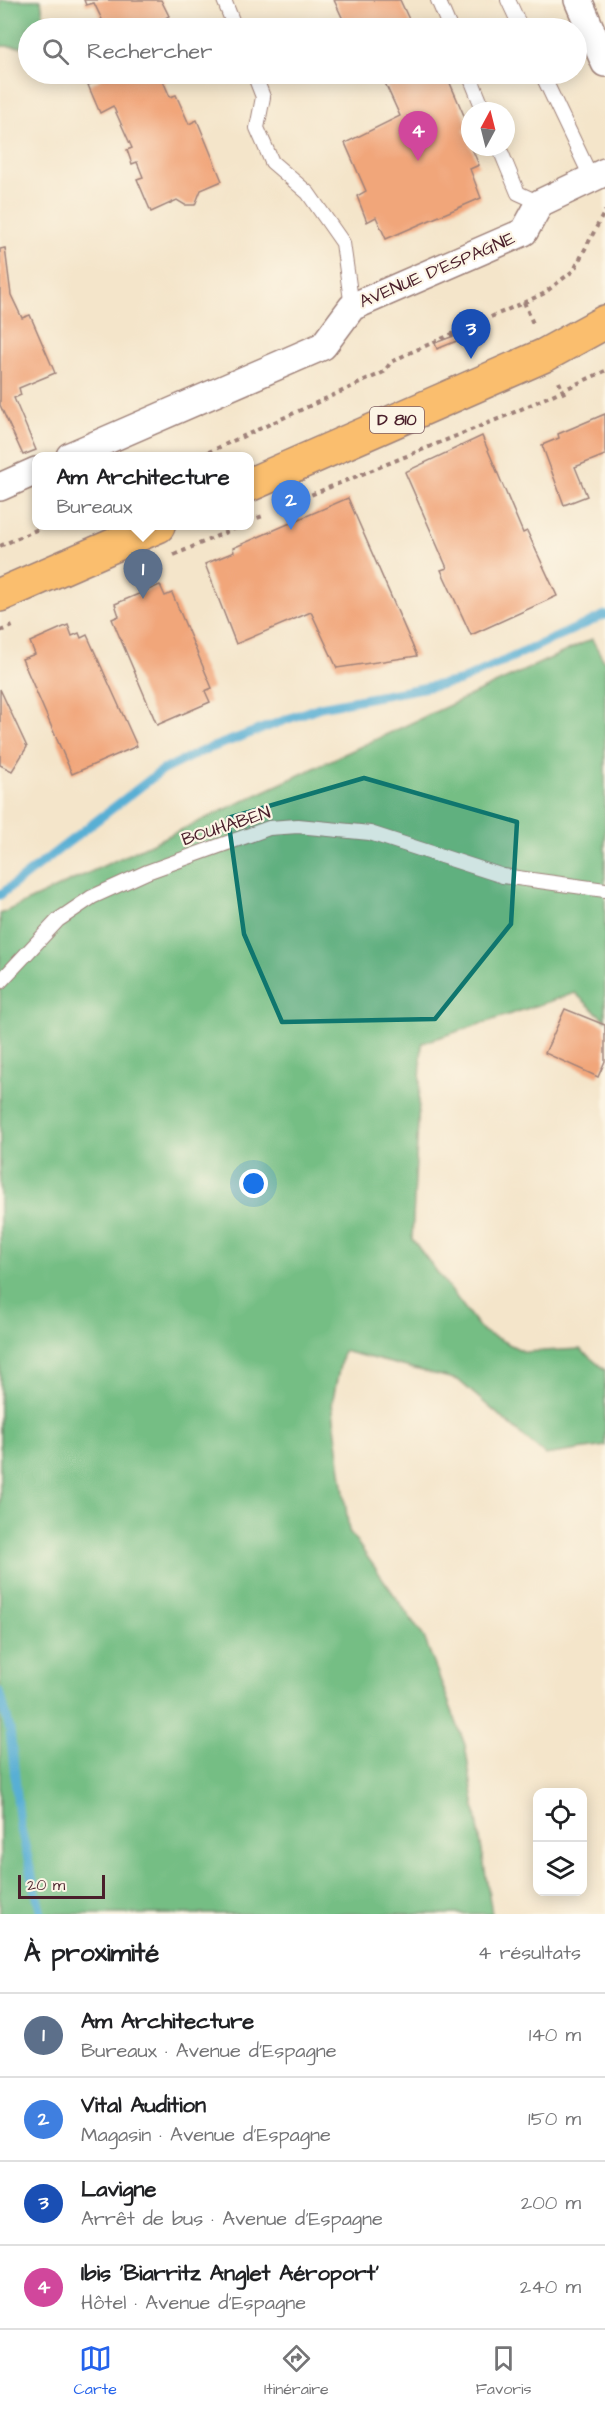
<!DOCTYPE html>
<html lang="fr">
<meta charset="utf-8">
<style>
:root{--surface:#fff;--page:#f6f6f6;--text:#202124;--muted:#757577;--line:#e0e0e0;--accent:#2563eb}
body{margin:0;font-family:"Architects Daughter",sans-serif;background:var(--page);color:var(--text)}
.controls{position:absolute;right:18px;bottom:18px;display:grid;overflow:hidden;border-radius:12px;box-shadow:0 3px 15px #0003}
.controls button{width:54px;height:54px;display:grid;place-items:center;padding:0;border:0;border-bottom:2px solid var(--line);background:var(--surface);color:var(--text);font:30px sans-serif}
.compass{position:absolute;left:461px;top:102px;width:54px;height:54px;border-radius:50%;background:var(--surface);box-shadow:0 3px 15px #0003;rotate:7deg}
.scale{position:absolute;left:18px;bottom:15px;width:87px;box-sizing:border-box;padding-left:6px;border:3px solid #4a1f2b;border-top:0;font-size:16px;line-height:21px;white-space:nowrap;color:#4a1f2b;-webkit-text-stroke:4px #fcf5e5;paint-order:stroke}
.you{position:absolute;left:254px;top:1184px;width:21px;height:21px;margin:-15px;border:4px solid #fff;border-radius:50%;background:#1a73e8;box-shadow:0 0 0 9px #1a73e833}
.badge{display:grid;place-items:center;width:39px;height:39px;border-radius:50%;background:var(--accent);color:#fff;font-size:20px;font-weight:700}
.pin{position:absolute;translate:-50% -50px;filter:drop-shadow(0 2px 3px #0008)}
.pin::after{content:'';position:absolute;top:32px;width:21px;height:18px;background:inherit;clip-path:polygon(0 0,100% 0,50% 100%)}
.popup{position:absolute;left:32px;top:452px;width:222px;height:78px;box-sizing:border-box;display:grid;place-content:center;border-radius:12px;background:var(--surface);filter:drop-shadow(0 2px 4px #0005);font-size:20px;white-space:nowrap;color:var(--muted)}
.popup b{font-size:22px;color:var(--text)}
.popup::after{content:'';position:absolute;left:50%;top:100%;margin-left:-12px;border:12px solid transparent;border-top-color:var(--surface)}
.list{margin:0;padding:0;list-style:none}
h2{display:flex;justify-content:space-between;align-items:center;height:78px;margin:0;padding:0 24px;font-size:26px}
h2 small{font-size:20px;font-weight:400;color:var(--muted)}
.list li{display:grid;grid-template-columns:39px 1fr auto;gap:18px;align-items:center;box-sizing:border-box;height:84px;padding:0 24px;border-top:2px solid var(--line)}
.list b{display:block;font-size:22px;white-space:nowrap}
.list p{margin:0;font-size:20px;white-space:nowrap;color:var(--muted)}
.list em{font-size:20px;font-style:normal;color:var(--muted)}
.icon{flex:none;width:33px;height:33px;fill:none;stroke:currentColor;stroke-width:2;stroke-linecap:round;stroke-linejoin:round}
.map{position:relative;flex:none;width:605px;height:1914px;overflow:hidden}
.search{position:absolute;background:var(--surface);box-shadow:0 3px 15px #0003;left:18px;right:18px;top:18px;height:66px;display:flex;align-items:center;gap:15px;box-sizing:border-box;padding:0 21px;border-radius:33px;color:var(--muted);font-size:22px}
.sheet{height:414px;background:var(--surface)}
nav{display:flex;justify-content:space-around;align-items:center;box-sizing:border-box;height:84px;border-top:2px solid var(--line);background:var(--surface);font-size:16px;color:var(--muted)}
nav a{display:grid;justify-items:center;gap:3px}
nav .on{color:var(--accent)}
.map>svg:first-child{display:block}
.forest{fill:#75be84;stroke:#606e58;stroke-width:1.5}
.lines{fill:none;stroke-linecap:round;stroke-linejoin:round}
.stream{stroke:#58afd4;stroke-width:9}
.building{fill:#f1a67a}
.service-casing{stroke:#9f827a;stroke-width:16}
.minor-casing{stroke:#9f827a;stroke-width:30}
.primary-casing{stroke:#9f827a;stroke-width:36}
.path{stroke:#9f827a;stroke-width:4;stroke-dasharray:4.5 4.5;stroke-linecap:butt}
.service{stroke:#fff;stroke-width:14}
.minor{stroke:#fff;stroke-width:27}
.primary{stroke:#fabe6e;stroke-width:33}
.marked{fill:#0f766e;fill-opacity:0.2;stroke:#0f766e;stroke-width:4.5;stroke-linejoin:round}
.labels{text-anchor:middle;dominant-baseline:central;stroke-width:4.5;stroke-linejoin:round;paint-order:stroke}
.shield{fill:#fcf5e5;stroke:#7f5f63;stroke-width:1.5}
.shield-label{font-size:16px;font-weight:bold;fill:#4a1f2b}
.street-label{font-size:18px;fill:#4a1f2b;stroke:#fcf5e5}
</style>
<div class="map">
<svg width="605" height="1914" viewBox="0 0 605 1914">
<rect width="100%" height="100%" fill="#fcf5e5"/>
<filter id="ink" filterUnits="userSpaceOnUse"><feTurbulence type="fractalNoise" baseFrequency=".0167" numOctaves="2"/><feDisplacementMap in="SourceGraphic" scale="12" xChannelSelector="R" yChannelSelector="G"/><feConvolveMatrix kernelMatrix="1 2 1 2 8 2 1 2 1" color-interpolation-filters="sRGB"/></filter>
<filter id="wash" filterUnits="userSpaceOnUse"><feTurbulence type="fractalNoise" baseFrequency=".008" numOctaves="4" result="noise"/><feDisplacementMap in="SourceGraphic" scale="24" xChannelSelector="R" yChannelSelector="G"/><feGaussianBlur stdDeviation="1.35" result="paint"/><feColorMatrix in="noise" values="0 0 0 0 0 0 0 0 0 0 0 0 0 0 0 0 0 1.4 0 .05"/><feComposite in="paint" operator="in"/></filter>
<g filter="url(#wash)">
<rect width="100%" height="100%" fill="#f4e5ca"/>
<!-- forest -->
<g class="forest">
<path d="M0,0h41l4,28h-17v19l-28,-1z"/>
<path d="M592,639l13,24v357l-30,-27 -153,50 -10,196 70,92 43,21 55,-3 25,21v76l-60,9 -87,-75 -115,-29 -11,52 17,128 75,106 41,108 27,169h-492v-1000z"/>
</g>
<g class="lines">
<!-- stream -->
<g class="stream">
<path d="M0,895l161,-124 39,-19 120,-45 140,-26 145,-66"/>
<path d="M0,1692l10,38 10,95 21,89"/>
</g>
</g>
<g id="blocks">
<!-- building -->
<g class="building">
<path d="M84,0h77l8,16 -17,10 1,2h-47l-12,-25 -8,2z"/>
<path d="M334,0h66l13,28h-66z"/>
<path d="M99,74h61l10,23 6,-2 13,29 8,-4 25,61 -21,9 -6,15h-10l-8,-5 -26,12 -14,-33 6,-2 -6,-15 -5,2 -5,-14 5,-2 -19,-42 -13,7 -12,-28 13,-6z"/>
<path d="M381,74h65l23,53 -5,3 15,35 -9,4 11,29 -95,41 -10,-22 -9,5 -10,-26 9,-5 -21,-48 55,-27z"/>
<path d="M5,248l6,47 11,23 8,-3 25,58 -36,15 2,7 -7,3 22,52 -13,5 -23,-50v-156z"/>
<path d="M462,333l2,5 -27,11 -2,-6z"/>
<path d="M605,414v41l-30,12 12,29 -23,9 -22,-60 17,-7 -1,-4z"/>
<path d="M482,436l41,97 4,-2 30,65 -86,39 -30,-65 6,-2 -42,-96z"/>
<path d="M348,498l69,158 -80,12 -26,-56 -75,32 -31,-80 29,-12 -1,-4z"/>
<path d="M160,585l5,11 7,-3 40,95 -7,3 5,11 -53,23 -45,-106 7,-3 -4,-12z"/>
<path d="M68,625l4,11 7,-3 2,5 6,-3 50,111 -65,28 -50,-115 13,-5 -5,-12z"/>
<path d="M0,689l27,58 -15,24 -12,-6z"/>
<path d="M565,1009l40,16v36l-7,16 -53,-24z"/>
</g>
</g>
</g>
<g filter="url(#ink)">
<use href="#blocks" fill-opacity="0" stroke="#9f827a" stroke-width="1.5"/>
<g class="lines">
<defs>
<g id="service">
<path d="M224,0l11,28"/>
<path d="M438,0l12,28"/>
<path d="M508,0l13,28"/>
<path d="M254,74l9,23 -6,31 15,34 36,31 35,50 9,64"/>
<path d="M469,74l15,37"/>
<path d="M542,74l49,103"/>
<path d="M499,147l19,46 22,10"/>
<path d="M0,982l58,-62 34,-23 55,-25 122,-44 29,-2 72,7 133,43 102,14"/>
</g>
<g id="minor">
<path d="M578,0l27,63"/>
<path d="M70,456l253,-110 29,-39 172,-75 16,-29 65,-31"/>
<path d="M0,487l36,-16"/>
</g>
<g id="primary">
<path d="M249,485l296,-130 60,-33"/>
<path d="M0,595l158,-69"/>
</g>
</defs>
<!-- service casing -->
<use href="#service" class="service-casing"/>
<!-- minor casing -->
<use href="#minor" class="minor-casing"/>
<!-- primary casing -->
<use href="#primary" class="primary-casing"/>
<!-- path -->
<g class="path">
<path d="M524,302l10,24"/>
<path d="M559,382l6,14"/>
<path d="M200,456l184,-84 7,-10 16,-8 136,-60 31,-24 31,-59"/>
<path d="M303,498l205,-83 97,-44"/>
<path d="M249,521l14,-5"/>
<path d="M0,546l45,-20"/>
<path d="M174,555l66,-29"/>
<path d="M0,631l13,-5"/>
</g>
<!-- service -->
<use href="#service" class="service"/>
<!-- minor -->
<use href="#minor" class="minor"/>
<!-- primary -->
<use href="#primary" class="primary"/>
</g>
</g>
<!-- marked area -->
<path class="marked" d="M364,778l153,44 -6,102 -76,95 -153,3 -38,-88 -16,-116z"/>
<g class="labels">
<!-- shield labels -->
<rect class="shield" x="370" y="407" width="54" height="26" rx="4.5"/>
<g class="shield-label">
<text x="397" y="420">D 810</text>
</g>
<!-- street labels -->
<g class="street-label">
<text transform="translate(437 270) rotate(-23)">AVENUE D'ESPAGNE</text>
<text transform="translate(226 826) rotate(-18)">BOUHABEN</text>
</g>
</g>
</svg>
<div class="controls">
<button><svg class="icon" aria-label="locate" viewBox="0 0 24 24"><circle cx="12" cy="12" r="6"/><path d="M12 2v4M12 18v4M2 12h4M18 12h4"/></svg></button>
<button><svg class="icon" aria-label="layers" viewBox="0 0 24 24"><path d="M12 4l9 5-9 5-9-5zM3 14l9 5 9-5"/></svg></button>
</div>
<svg class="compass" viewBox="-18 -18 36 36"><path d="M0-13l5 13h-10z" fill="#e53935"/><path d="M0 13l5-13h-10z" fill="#757577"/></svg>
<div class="scale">20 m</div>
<div class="you"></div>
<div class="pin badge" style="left:143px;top:599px;background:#5c6f8a">1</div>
<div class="popup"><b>Am Architecture</b>Bureaux</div>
<div class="pin badge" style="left:291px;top:530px;background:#3f7fe0">2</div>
<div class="pin badge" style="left:471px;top:359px;background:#1a4fb4">3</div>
<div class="pin badge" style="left:418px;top:161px;background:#d1479c">4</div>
<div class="search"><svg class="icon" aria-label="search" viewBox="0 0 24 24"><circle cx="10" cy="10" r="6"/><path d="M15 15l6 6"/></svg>Rechercher</div>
</div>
<section class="sheet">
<h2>À proximité<small>4 résultats</small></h2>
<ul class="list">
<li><span class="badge" style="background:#5c6f8a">1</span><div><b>Am Architecture</b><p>Bureaux · Avenue d'Espagne</p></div><em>140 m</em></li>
<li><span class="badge" style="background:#3f7fe0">2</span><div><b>Vital Audition</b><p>Magasin · Avenue d'Espagne</p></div><em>150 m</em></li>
<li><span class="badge" style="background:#1a4fb4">3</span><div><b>Lavigne</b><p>Arrêt de bus · Avenue d'Espagne</p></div><em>200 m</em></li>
<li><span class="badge" style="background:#d1479c">4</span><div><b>Ibis 'Biarritz Anglet Aéroport'</b><p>Hôtel · Avenue d'Espagne</p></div><em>240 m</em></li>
</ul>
</section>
<nav>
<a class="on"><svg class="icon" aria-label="map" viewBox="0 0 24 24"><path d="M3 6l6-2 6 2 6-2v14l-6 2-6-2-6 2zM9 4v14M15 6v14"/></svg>Carte</a>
<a><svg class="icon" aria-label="directions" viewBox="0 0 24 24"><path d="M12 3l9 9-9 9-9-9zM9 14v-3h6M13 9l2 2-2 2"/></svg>Itinéraire</a>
<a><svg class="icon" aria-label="saved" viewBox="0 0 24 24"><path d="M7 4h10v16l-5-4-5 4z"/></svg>Favoris</a>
</nav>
